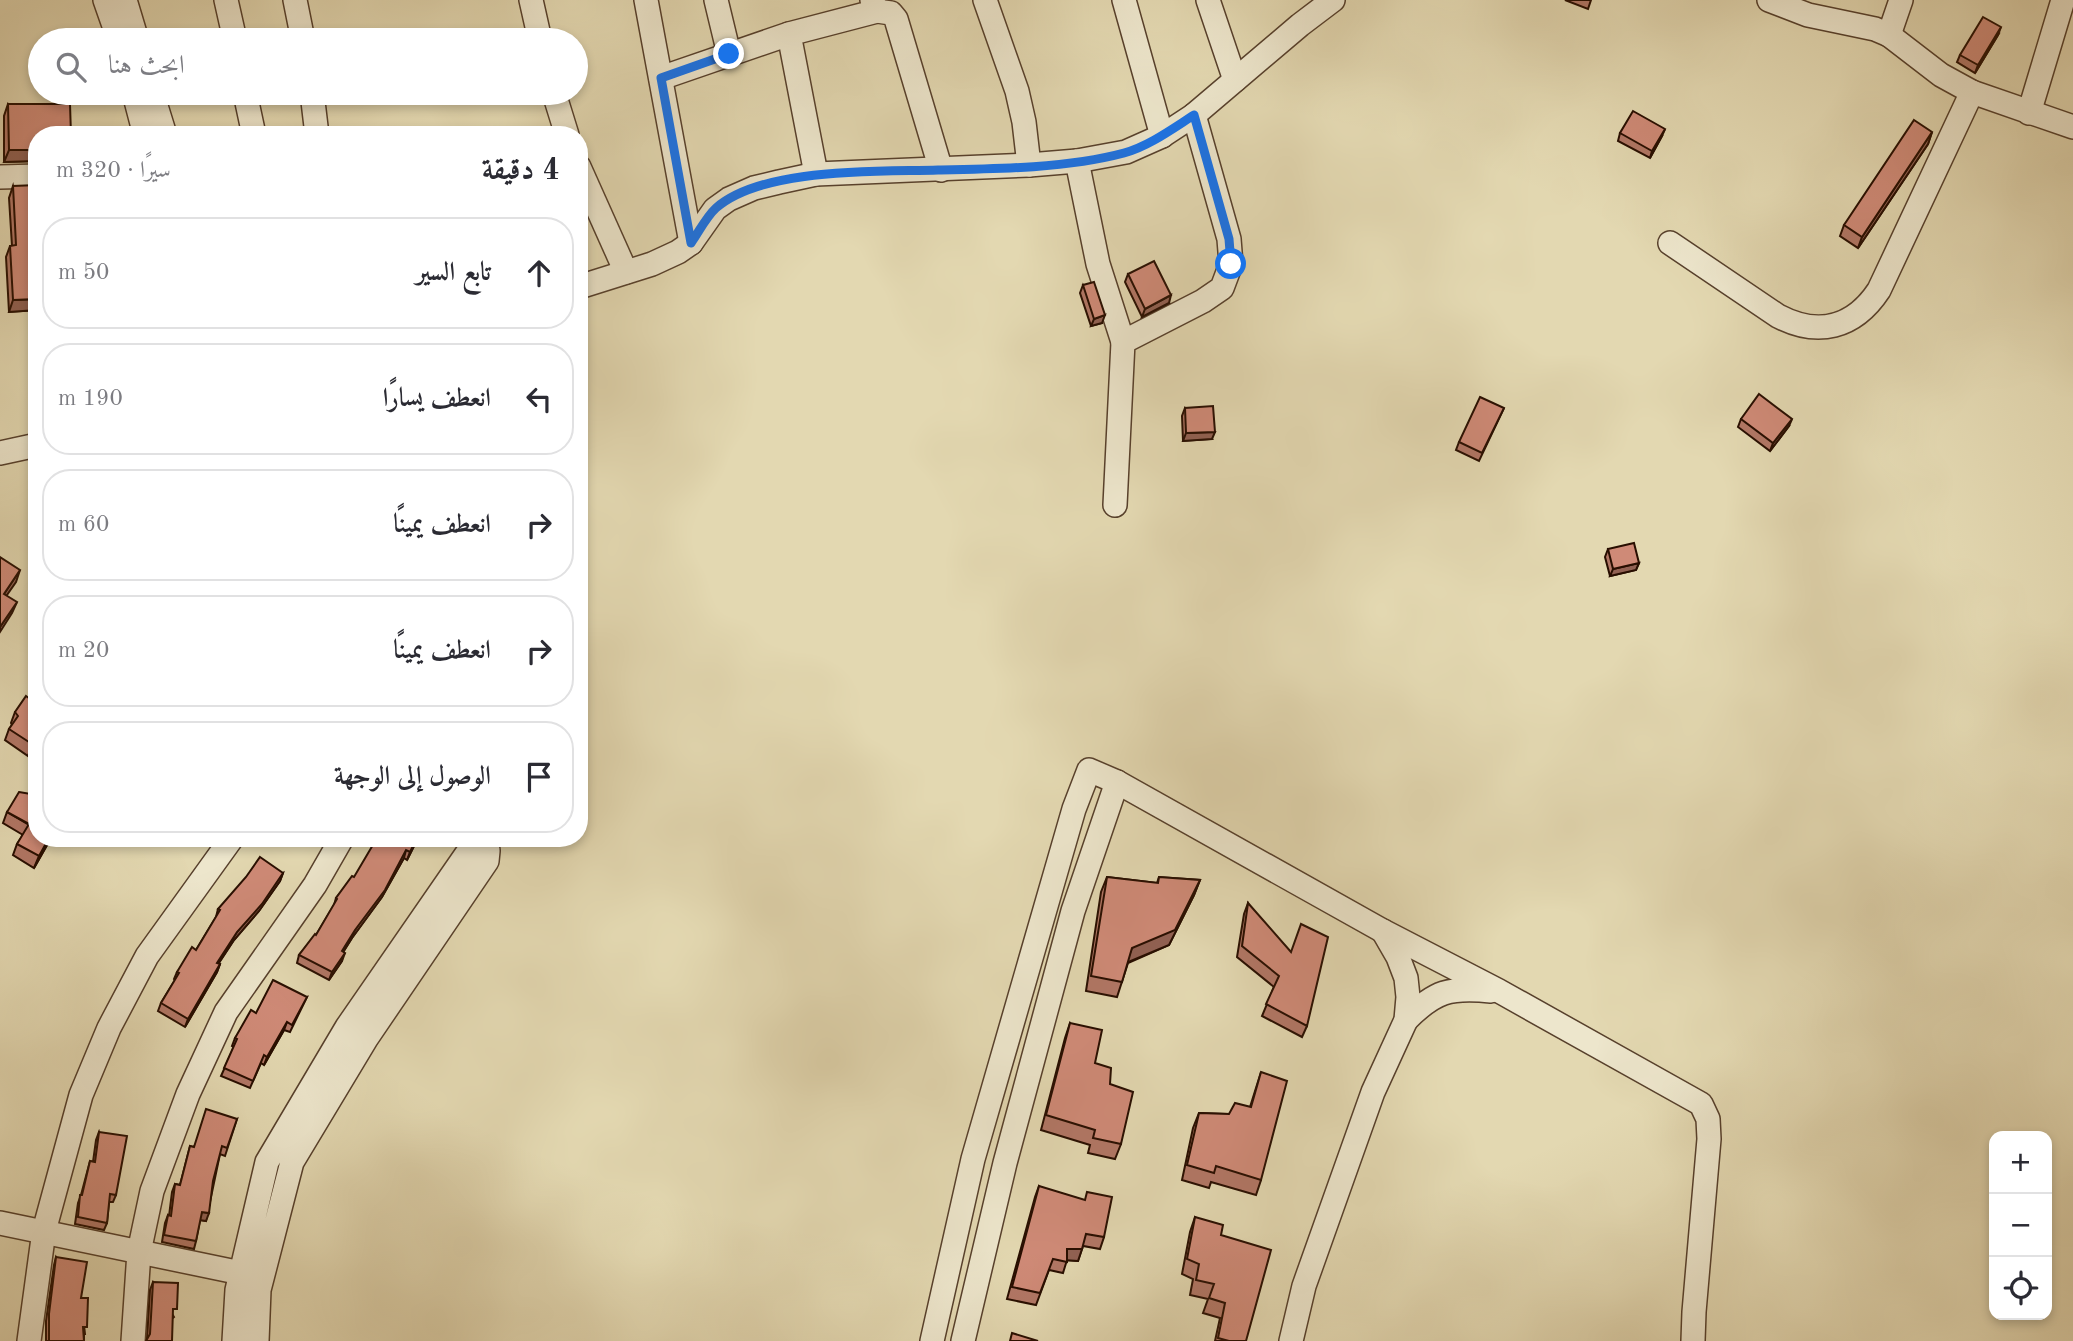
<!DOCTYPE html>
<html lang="ar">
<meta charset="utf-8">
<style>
:root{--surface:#fff;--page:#f2f2f3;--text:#2b2b33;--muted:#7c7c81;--line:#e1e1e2}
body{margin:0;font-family:"Old Standard TT",Amiri,serif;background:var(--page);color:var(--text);direction:rtl}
.controls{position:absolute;right:21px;bottom:21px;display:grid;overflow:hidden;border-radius:14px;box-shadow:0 4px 10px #0003}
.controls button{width:63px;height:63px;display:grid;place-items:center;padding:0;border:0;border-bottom:2px solid var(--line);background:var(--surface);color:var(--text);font:35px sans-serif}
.stop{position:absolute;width:21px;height:21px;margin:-16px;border:5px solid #1a73e8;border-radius:50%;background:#fff}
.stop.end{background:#1a73e8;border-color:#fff;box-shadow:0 2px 7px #0008}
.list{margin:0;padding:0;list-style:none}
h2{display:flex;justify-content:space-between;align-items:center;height:91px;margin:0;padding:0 28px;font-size:30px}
h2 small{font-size:23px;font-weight:400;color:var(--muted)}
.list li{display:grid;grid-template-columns:46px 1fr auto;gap:21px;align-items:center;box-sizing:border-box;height:112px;margin:0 14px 14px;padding:0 14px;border:2px solid var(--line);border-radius:28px}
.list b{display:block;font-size:26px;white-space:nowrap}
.list em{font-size:23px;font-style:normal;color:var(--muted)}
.icon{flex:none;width:38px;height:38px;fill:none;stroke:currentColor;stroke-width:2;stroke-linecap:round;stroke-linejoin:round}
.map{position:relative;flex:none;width:2073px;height:1341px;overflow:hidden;direction:ltr}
.search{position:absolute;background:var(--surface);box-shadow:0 4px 10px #0003;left:28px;top:28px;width:560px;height:77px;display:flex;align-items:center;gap:18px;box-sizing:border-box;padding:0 24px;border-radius:38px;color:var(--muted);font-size:26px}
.panel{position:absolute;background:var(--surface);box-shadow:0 4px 10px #0003;left:28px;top:126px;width:560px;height:721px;border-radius:28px;direction:rtl}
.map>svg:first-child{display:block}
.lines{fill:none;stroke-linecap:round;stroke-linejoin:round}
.minor-casing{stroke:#57402c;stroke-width:26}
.minor{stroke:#ede6cc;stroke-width:23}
.wall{fill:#b27766;stroke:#280e00;stroke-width:2}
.shaded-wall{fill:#916153;stroke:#280e00;stroke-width:2}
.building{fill:#cf8a77;stroke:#280e00;stroke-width:2}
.route{stroke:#1a73e8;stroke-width:9}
</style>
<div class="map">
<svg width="2073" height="1341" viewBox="0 0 2073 1341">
<rect width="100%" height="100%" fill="#e3d8b1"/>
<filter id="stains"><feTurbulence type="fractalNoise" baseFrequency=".00286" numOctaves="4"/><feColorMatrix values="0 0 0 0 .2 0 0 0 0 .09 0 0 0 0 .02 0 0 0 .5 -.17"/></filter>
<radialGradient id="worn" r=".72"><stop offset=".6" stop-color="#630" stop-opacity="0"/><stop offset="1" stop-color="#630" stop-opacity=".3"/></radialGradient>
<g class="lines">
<defs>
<g id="minor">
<path d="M105,0l14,40"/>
<path d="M125,0l12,40"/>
<path d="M226,0l9,40"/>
<path d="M295,0l8,40"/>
<path d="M531,0l9,40"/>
<path d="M646,0l45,243"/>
<path d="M716,0l13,54"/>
<path d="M985,0l32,91 7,31 5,43"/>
<path d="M1124,0l38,136"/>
<path d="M1208,0l27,80"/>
<path d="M1769,0l39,15 67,14 14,6 52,40 31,17 101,35"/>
<path d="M877,11l14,2 5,6 45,151"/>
<path d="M1889,35l12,-35"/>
<path d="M661,78l128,-44"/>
<path d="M134,93l11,42"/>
<path d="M152,93l13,42"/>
<path d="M245,93l9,42"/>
<path d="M312,93l5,42"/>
<path d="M554,93l13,42"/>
<path d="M2029,113l34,-113"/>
<path d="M1077,161l21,103 25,78"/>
<path d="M579,167l47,105"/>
<path d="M816,174l-27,-140 88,-23 -5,-11"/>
<path d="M0,177l37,-1"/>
<path d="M1670,243l108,73c40,21 76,12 101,-26l93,-198"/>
<path d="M579,287l73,-23 26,-12 13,-9 24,-34 14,-10 25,-11 25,-6 37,-8 213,-9 48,-4 49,-9 36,-16 32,-21 106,-90 33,-25"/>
<path d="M0,453l37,-8"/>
<path d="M1115,505l8,-163 80,-41 19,-13 9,-24 -2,-25 -35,-124"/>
<path d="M1406,1020c29,-29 43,-33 85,-29"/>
<path d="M0,1223l241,50"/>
<path d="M29,1341l15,-110 37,-136 28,-67 38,-72 85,-118"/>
<path d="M133,1341l6,-89 13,-61 36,-97 38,-82 89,-127 27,-47"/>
<path d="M234,1341l3,-51 30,-128 80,-135 121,-175 5,-5 5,-1 10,5 -1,10 -121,178 -74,123 -33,128 -2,51"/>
<path d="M932,1341l41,-182 101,-350 15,-39 28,12 266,149 116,60 202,113 7,15 1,20 -15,173 -1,29"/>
<path d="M963,1341l42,-178 68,-252 44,-129"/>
<path d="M1291,1341l13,-55 69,-194 33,-72 2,-23 -2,-19 -8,-21 -15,-26"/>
</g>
</defs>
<!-- minor casing -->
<use href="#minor" class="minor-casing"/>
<!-- minor -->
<use href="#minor" class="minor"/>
</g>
<!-- wall -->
<g class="wall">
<path d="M1565,0h26l-3,9z"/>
<path d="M1998,35l-23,38 -18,-11 3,-7z"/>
<path d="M8,104l29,31v26l-33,1v-46z"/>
<path d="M1932,132l-4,12 -70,104 -18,-12 4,-11z"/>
<path d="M1620,133l42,3 -12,22 -32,-17z"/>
<path d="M13,186l24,124 -28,2 -3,-55 4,-11h2l-3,-48z"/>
<path d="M1128,274l41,29 -27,14 -17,-35z"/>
<path d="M1083,285l19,38 -11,3 -11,-33z"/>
<path d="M1185,408l27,31 -29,2 -1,-25z"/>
<path d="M1504,408l-25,53 -23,-11 3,-8z"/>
<path d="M1741,419l48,7 -19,25 -32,-24z"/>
<path d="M1608,549l31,14 -3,7 -26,6 -5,-19z"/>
<path d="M37,704v40h-1l-8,12 -23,-16 4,-11 3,-4 -1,-2 4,-11z"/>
<path d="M7,812l44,26 -17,30 -21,-13 4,-11 6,-9 -20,-12z"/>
<path d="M418,838l-11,22 -3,-2 -22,39 -30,41 -9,14 -1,9 -13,19 -32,-17 2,-8 17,-20 18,-30 2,-7 18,-21z"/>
<path d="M283,873l-3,8 -21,30 -25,29 -15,23 1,1 -3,8 -32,55 -27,-16 3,-8 14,-23 -1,-1 3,-7 19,-22 20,-33 2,-8z"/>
<path d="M1107,877l50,6 2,-6 41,3 -6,15 -25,50 -41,18 -11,34 -31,-6 15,-99z"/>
<path d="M1248,903l59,123 -5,11 -40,-21 12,-29 -37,-30 7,-43z"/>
<path d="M307,997l-17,35 -6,-2 -20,35 -3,-2 -11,25 -29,-12 13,-29 -2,-1 3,-8 21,-25z"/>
<path d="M1070,1023l25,40 15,21 11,60 -6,15 -27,-6 2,-8 -49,-15 24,-92z"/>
<path d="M1261,1072v108l-5,15 -45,-13 -2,6 -27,-8 11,-52 6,-15 30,1 21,-7z"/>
<path d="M237,1119l-12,37 -5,-2 -14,67 -6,-1 -4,21 -2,8 -32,-7 3,-19 3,-8 1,1 3,-24 3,-8 5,1 10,-39 3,1z"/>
<path d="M99,1132l17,63 -3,7h-4l-2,21 -3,7 -29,-6 3,-21 3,-8 9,-34 3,1 3,-22z"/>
<path d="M1039,1186l65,51 -4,12 -17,-3 -5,15 -11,-1 -4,13 -14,-3 -13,35 -29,-6 28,-102z"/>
<path d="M1195,1217l26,18 25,106h-31l5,-23 -17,-5 5,-14 -18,-4 3,-16 -11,-5 8,-42z"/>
<path d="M56,1257l25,41 4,36h-1v7h-38v-20l8,-56z"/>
<path d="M153,1282l21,35 -27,22 3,-49z"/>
</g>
<!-- shaded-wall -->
<g class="shaded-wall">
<path d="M2001,27l-3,8 -23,38 3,-8z"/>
<path d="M1665,129l-3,7 -12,22 2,-7z"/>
<path d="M1932,132l-4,12 -70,104 4,-11z"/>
<path d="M9,150h28v11l-33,1z"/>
<path d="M1171,295l-2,8 -27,14 3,-8z"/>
<path d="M37,299v11l-28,2 4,-12z"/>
<path d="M1105,315l-3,8 -11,3 3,-7z"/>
<path d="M1792,419l-3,7 -19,25 3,-8z"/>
<path d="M1215,432l-3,7 -29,2 3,-8z"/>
<path d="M1639,563l-3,7 -26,6 3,-7z"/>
<path d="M20,570l-4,12 -16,23 4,-11z"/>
<path d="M17,602l-5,11 -12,19v-5z"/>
<path d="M37,737l-1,7 -8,12 4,-12z"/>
<path d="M49,838h2l-17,30 5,-12z"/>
<path d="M417,838h1l-11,22 3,-8z"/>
<path d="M406,850l-2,8 -22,39 -30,41 -13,21 3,-8 13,-21z"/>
<path d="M283,873l-3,8 -21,30 -25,29 -20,30 3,-7 20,-31z"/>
<path d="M1200,880l-6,15 -25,50 -43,18 6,-15z"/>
<path d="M345,953l-3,8 -13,19 3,-8z"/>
<path d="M220,964l-3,8 -32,55 3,-8z"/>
<path d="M287,1022l-3,8 -20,35 3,-8z"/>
<path d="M202,1212l7,1 -3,8 -7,-1z"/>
<path d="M1067,1249h15l-4,12 -15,-1z"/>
</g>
<!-- building -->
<g class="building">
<path d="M1983,17l18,10 -23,38 -18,-10z"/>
<path d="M8,104h62l1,31h-34v15h-28z"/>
<path d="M1633,111l32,18 -13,22 -32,-18z"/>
<path d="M1914,120l18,12 -70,105 -18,-12z"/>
<path d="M37,185v114l-24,1 -3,-54 6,-1 -3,-59z"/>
<path d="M1154,261l17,34 -26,14 -17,-35z"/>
<path d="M1094,282l11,33 -11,4 -11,-34z"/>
<path d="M1759,394l33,25 -19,24 -32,-24z"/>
<path d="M1480,397l24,11 -22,45 -23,-11z"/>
<path d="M1213,406l2,26 -29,1 -1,-25z"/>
<path d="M1634,543l5,20 -26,6 -5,-20z"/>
<path d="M0,557l20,13 -16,24 13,8 -17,25z"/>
<path d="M26,696l11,8v33l-5,7 -23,-15 9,-13 -3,-4z"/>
<path d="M19,792l18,3v43h12l-10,18 -22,-12 12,-20 -22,-12z"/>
<path d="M377,838h40l-7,14 -4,-2 -21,40 -30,40 -13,21 3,2 -13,19 -33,-17 16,-21 1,1 21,-36 -1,-1 16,-22 2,1z"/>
<path d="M260,857l23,16 -21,31 -25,28 -20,31 3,1 -32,55 -27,-16 18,-30 -2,-1 15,-25 4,3 24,-40 -2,-1 28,-32z"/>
<path d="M1107,877l51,6 1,-6 41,3 -25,50 -43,18 -10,34 -31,-6z"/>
<path d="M1248,903l43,49 10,-28 27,13 -21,89 -41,-22 13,-28 -37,-30z"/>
<path d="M273,980l34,17 -15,28 -5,-3 -20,35 -3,-2 -11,26 -29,-13 13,-29 -2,-1 16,-28 5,3z"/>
<path d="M1070,1023l32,7 -7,33 16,5 -1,16 23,8 -12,52 -28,-6 2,-8 -49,-15z"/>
<path d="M1261,1072l26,9 -26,99 -45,-14 -2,7 -27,-8 12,-52 30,1 6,-11 16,4z"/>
<path d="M206,1109l31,10 -10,29 -5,-2 -9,35 -4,32 -7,-1 -6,29 -32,-6 4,-20 3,1 4,-32 5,1 10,-39 4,1z"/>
<path d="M99,1132l28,4 -11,59 -6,-1 -3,29 -29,-6 2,-22h2l8,-34 5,1z"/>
<path d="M1039,1186l46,14 2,-8 25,5 -8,40 -18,-3 -4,15h-15v13l-14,-3 -13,34 -28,-6z"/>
<path d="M1195,1217l28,8 -2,10 50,15 -25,91h-17l-11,-3 7,-35 -16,-5 5,-14 -18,-4 3,-16 -12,-5z"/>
<path d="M56,1257l31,5 -6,36h7l-1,29h-4l1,14h-35v-27z"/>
<path d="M153,1282l25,1 -1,26h-4l-1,32h-26l4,-7z"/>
<path d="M1012,1333l26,8h-28z"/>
</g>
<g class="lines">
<!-- route -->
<path class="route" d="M729,54l-68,24 30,165c8,-11 15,-26 25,-35 47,-41 162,-36 222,-38 58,-1 130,-2 186,-17 25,-7 48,-24 70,-38l35,124 2,25"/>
</g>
<rect width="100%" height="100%" filter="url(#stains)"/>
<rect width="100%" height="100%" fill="url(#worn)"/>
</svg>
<div class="controls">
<button>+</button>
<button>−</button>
<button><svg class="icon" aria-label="locate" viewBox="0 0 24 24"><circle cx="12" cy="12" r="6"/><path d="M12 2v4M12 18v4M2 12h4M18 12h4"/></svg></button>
</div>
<div class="stop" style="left:1231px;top:264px"></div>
<div class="stop end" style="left:729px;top:54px"></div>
<div class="search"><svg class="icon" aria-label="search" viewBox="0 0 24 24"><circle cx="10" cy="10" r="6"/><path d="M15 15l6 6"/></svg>ابحث هنا</div>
<section class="panel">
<h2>4 دقيقة<small>سيرًا · 320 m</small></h2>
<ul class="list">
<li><svg class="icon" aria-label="ahead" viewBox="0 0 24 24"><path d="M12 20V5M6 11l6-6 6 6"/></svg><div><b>تابع السير</b></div><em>50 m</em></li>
<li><svg class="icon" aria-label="left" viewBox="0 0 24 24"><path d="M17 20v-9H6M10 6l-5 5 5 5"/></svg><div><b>انعطف يسارًا</b></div><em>190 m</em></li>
<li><svg class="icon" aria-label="right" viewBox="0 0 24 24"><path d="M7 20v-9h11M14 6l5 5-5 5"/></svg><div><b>انعطف يمينًا</b></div><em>60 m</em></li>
<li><svg class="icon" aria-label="right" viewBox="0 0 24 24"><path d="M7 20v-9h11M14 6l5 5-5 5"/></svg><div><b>انعطف يمينًا</b></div><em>20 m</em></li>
<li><svg class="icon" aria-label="arrive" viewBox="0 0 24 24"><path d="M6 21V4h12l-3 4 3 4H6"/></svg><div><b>الوصول إلى الوجهة</b></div></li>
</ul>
</section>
</div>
